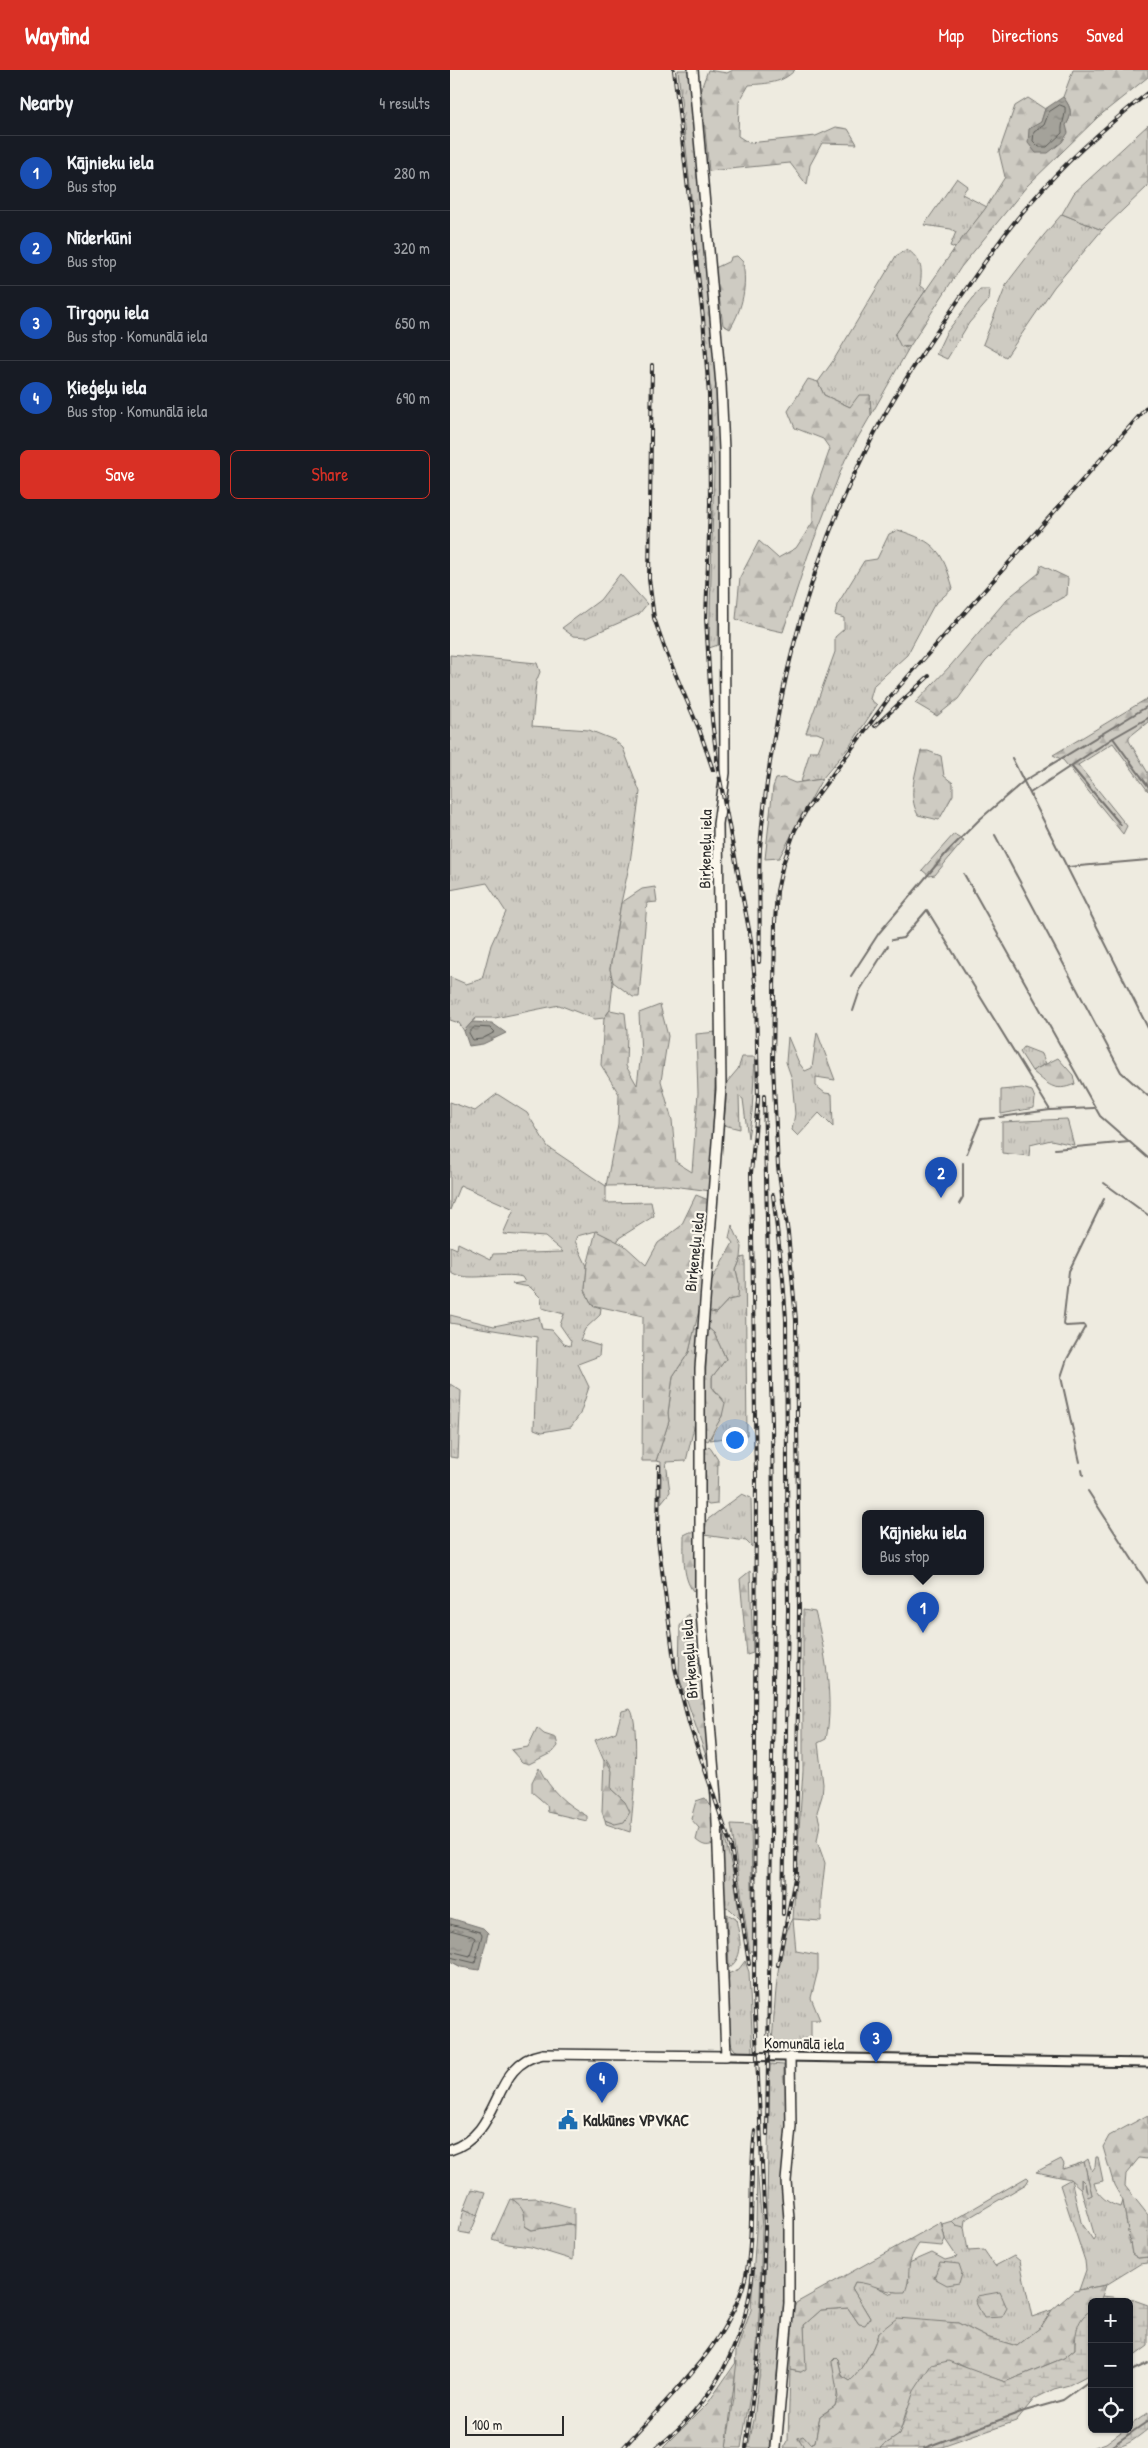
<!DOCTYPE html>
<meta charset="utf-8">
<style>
:root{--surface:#171b24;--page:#242831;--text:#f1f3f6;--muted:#9ea1a6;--line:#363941;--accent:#d93025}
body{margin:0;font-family:"Patrick Hand",sans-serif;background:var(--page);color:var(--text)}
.controls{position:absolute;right:15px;bottom:15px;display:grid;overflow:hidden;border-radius:8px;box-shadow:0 1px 4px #0004}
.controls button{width:45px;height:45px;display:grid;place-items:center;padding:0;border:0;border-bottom:1px solid var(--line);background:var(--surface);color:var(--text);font:25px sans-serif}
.scale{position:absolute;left:15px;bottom:12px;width:99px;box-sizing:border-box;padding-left:5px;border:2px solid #2b2b2b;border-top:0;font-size:14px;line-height:18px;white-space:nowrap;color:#2b2b2b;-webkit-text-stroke:4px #fbf7ec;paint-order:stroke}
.you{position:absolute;left:284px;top:1369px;width:18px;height:18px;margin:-12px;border:4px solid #fff;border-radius:50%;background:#1a73e8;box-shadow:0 0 0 8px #1a73e833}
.badge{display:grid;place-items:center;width:32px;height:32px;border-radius:50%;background:var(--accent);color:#fff;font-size:16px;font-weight:700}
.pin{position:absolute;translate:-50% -41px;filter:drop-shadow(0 1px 2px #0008)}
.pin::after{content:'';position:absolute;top:26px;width:18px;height:15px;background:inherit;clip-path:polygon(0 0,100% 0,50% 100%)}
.popup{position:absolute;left:412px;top:1440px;width:122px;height:65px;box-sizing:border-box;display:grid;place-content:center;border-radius:8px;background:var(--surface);filter:drop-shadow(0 1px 4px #0005);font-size:16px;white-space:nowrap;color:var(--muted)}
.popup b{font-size:19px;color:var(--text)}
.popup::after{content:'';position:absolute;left:50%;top:100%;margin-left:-10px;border:10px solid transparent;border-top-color:var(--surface)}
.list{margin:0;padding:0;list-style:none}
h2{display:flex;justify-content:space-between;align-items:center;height:65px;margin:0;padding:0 20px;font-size:21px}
h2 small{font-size:16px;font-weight:400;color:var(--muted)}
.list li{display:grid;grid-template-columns:32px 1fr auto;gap:15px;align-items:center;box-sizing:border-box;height:75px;padding:0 20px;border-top:1px solid var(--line)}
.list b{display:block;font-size:19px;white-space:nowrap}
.list p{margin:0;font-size:16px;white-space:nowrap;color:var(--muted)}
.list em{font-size:16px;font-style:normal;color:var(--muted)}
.actions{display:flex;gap:10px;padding:15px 20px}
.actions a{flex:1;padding:11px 0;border:1px solid var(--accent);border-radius:8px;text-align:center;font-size:18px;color:var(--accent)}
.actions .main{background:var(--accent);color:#fff}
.icon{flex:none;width:28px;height:28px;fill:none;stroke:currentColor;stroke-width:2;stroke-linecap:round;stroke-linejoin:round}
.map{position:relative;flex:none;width:698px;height:2378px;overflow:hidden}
header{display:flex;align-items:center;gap:30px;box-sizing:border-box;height:70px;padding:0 25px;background:var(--accent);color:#fff}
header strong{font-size:24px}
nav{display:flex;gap:28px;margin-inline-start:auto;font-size:18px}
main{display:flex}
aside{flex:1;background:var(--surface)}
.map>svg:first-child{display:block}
.grass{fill:url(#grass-tufts);stroke:#7c7b76}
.forest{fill:url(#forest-firs);stroke:#7c7b76}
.wetland{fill:url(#wetland-marsh);stroke:#7c7b76}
.water{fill:url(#water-ripples);stroke:#74726e}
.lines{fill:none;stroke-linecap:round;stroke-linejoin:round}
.shore{stroke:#5b5b57;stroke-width:1}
.stream{stroke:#74726e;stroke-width:2}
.minor-casing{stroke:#2b2b2b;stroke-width:11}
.major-casing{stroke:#2b2b2b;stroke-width:12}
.minor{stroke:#fbf7ec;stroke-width:7}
.major{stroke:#fbf7ec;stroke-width:9}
.rail-casing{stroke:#2b2b2b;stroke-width:4}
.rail{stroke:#fbf7ec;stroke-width:2;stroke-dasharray:5.5;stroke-linecap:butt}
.labels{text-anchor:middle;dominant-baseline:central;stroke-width:4.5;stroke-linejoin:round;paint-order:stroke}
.street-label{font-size:16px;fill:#2b2b2b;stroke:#fbf7ec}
.poi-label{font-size:16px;font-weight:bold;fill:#2b2b2b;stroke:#fbf7ec;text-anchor:start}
</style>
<header>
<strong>Wayfind</strong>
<nav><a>Map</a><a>Directions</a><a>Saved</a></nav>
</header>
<main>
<aside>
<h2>Nearby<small>4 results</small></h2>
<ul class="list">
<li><span class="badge" style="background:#1a4fb4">1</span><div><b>Kājnieku iela</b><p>Bus stop</p></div><em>280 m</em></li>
<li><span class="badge" style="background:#1a4fb4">2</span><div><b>Nīderkūni</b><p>Bus stop</p></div><em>320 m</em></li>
<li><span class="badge" style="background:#1a4fb4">3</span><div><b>Tirgoņu iela</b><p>Bus stop · Komunālā iela</p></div><em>650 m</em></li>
<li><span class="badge" style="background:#1a4fb4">4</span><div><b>Ķieģeļu iela</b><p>Bus stop · Komunālā iela</p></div><em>690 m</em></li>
</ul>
<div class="actions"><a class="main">Save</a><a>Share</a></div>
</aside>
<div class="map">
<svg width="698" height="2378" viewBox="0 0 698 2378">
<defs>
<pattern id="grass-tufts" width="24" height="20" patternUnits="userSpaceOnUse" patternTransform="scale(1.25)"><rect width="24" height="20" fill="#cecbc2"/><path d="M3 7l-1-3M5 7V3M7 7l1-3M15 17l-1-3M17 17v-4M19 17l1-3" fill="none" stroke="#b1aea7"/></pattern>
<pattern id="forest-firs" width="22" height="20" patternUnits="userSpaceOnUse" patternTransform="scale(1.25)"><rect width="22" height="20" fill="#cecbc2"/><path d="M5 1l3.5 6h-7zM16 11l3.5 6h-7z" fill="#b1aea7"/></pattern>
<pattern id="wetland-marsh" width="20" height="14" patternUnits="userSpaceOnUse" patternTransform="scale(1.25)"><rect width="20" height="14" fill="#cecbc2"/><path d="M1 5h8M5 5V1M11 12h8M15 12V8" fill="none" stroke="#b1aea7"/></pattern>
<pattern id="water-ripples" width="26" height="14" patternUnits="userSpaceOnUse" patternTransform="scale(1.25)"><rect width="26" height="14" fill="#a4a29a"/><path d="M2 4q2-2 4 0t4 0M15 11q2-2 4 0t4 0" fill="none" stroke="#86847e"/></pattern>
</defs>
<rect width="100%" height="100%" fill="#eeebe0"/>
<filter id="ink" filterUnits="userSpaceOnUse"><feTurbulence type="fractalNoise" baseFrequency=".02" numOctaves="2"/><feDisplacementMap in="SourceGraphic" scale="10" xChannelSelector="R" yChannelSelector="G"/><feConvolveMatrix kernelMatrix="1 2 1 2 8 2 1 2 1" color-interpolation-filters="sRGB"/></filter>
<g filter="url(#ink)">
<!-- grass -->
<g class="grass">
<path d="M228,0h11l26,295 5,83 -2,197 -9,3 5,-179 -6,-109z"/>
<path d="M507,108l11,8 -6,8 25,13 -32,41 -5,-2 6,-14 -5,-3 -27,-4z"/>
<path d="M612,144l40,16 -48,57 -48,70 -23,-13 24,-61 37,-48z"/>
<path d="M457,179c14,11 16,18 13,36l6,5 -31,45 10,13 5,-2 -39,69 -1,-20 -20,12 -26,-12 -6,-13 15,-21 63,-105z"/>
<path d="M530,219h10l-1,11 -20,23 -22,36 -11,-5 10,-21z"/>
<path d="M448,460c38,12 44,20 55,58l-19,17 -27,50 -33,30 -4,14 7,6 -28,42 -27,32 -21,3 9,-31h8l6,-15 -7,-3h-11l29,-81v-15l9,-8v-11l-9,-3 2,-10 27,-44 13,-2 12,-25z"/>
<path d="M170,504l27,30 -8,10 -52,23 -14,-1 -11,-8 38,-28z"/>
<path d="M0,585l87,8 3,9 -4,10 -4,44 57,4 25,10 9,8 17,44 -10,70 -9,41 -11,66 3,13 -3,28 -6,8 -9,1 -36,-14 -64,13h-19l-12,13 -5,-8 -9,-3v-43l16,7 16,-5 9,-34 15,-33 -19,-29 -37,7z"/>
<path d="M367,962l18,48 -19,-3v9l9,7 7,1 1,33 -14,-14 -21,23 -6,-6 3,-16 -3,-35 -6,-17 2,-25 11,26 6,8 7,-3z"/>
<path d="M574,977l18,7 4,10 -14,7 -12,-19z"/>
<path d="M292,987h13l-3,55 -4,26 -5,-39 -4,-3 1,33 -16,-4 3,-43 11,-13z"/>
<path d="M572,1018l10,3 3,7 -1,10 -33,6v-24z"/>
<path d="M47,1024l30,19 21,34 58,39v17l45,-1 3,14 -35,22 -2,5 -21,-12 -19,5 -2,5 12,25 -2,24 7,15 9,3 -1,7 -15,14 -5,11 20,6 -1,10 -21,8 11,23 -9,27 -9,13 -29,5 -8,-3 3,-92 -87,-14v-8l44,11 45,-9 3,12 10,1 12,14 6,2 1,-5 -11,-16 4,-11 -22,-6 -1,-10 -11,-11 -18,-3 13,-2 -3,-5c-19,-6 -58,7 -72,-6v-25l7,3 1,-6 33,16 2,-5 70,-2 -18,-15 -42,-3 11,-25 -54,-24 -10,25v-108l25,9z"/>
<path d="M617,1049l7,26 -23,-5 -21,5 -1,11 -27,-3v-31z"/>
<path d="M295,1187l2,178 -37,5 5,-13 7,-11 1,-17 -11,-12v-10l14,-18 -12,-26 -7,-6v-16l9,2 12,-13 11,-17 -3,-13 5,-12z"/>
<path d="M244,1259h4l-2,90 -10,42 -20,1 4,30 -9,11v-41l-5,-1 13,-40 -1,-8 5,-37 16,-24z"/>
<path d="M0,1314l11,7 -3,67 -8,-1z"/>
<path d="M292,1424l9,4 1,49 -6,-6 -42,-6 3,-15z"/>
<path d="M353,1540l12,2c10,36 19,90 11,127l-8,4 5,41 -1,12 -5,16 3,12 -3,17 8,22 -4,35v23l-28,-2 3,32 22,4v15l-7,28 9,22h-9v30l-40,2c4,-34 4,-107 22,-133l10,-148z"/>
<path d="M180,1639c11,12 3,102 0,123l-24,-8 -1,-4 10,4 10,-22 -14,-13c-1,-11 4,-21 -4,-30l-3,2 -9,-21 21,-8 6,-21z"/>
<path d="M270,1748l14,58 5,37 2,7 -11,-11 -5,-1z"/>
<path d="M281,1754l20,1 2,124 -3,4z"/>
<path d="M277,1844l9,5c3,17 10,36 -7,49z"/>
<path d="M295,1891l4,11 4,80c-6,0 -15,2 -19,-3 -10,-12 -6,-58 -6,-75l11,-5z"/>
<path d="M320,1994l14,1v17l3,4 -3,214 -14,148h-22l6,-28 10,-86z"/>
<path d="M646,2087h2l5,24 -9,2c2,12 16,22 27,24l2,-6 9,53 6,4 10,-1v6l-8,1 -34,21 -27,5 7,-20 -1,-9 -25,-76 11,-6 10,43 12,18 2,-3 -14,-48v-10l4,4 1,8 6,4 -8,-33 4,-3 4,12 3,-4z"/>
<path d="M307,2097l5,61 -2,71 -4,61 -15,88h-15l8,-50 2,-46 15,-42 5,-79z"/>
<path d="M60,2129c15,3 15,14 15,27l6,4 38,-6 5,1 -1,35 -42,-13 -23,-3 -16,-5z"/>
<path d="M14,2139l14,6 -8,19 -11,-2z"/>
<path d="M502,2151l12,6 4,24 16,-1 11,16 19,-10 6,5 12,56 20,-7 -11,17 -24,19 -31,-9 -28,-14 -22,-1 -58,11c-2,13 -18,40 -28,48l-8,-5 -4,-17c-1,16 1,33 -3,47l-15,10 -5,26 -5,2 -12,-6 6,10h-20l4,-7 2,-71 11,2 3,-26v-21l17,-15 27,-2 11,16 11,-6 -18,-30 3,-6 14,1 22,11 18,-12 -2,-8 2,-11 23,-10 13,7 12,-3 -12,-18 -3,-15z"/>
</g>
<!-- forest -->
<g class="forest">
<path d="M258,0l19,3 6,-3h62c-14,14 -27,13 -46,15l-10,17 -1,34 11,7 67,-7 20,-9 12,2 9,15 -35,-1 -12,22 -3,20 -17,-22 -81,8 -8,-82z"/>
<path d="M623,0h75v7l-50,40 -71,69 -66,81 -51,79 -9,1 -6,-12 62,-90 28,-36 20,-32 -6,-25 16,-46 13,-8 17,11 -4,13 25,3c7,-11 5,-18 -3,-28z"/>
<path d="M698,55v61l-46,44 -40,-16 12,-21z"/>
<path d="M287,186l6,6c4,25 0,45 -13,67l-7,-4 -8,-57 15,-7 1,-4z"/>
<path d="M358,309l10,3 6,13 26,12 9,-12h11l1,20 -26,45 -37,95 -25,77 -32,-7 -15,-6 4,-42 19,-36 19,17 18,-10 17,-26v-25l17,-48 -7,-10 -28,-11 -7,-17z"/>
<path d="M591,495l27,13 -1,17 -36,20 -46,47 -27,37 -21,17 -22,-13 36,-38 56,-66 32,-26z"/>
<path d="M698,628v24l-19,15v4l19,32v18l-35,-48 -35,22 49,61 -4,8 -60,-74 -10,-5z"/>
<path d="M471,681h7l13,5 3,20 9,7v12l-14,25 -21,-5c-11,-20 -2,-43 3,-64z"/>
<path d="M333,708l12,5 27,-4 -43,79 -14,1 8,-72 3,-8z"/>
<path d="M504,764l10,6 -29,35 -6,1 -7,-6z"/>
<path d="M205,817l2,15 -10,1 -8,94h-6l-20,-15 -3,-13 11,-66 21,-14z"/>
<path d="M210,935l8,31 -7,45 11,39 4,42 16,10 6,-79 -2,-59 21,-2 -6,159 -46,-6 -59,1 12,-62 1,-30 -18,-29 3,-47 6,-8 15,3 2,19 -1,34 11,19 4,-31 -2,-41z"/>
<path d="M608,988l15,17 2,9c-21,9 -27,0 -43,-13z"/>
<path d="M246,1125l15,6 -10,101 -12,50 -16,24 -5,37 1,8 -13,40h-14l1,-145 -51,-11 -7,-15 2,-24 9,-35 28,14 22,20 12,-22 23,-17z"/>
<path d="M282,1155l10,22 -1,11 -5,12 3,13 -1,15 -10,2 -12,13 -9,-2 2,-26 24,-42 -4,-5z"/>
<path d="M257,1257l7,6 12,26 -14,18v10l13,16 -3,13 -14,25 -4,-2v-5z"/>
<path d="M259,1376l9,14 -1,44 -8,1 -4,-2 -1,-53z"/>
<path d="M240,1462h6v56l-3,3c-11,-14 -9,-38 -9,-56z"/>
<path d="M300,1501l3,82 -6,2 -7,-76z"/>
<path d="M238,1544l6,8v16l10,56 5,62 -2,3 -28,-82 1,-51z"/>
<path d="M87,1658l7,6 12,4 2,8 -5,6 -24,12 -7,-2 -11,-12 17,-3z"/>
<path d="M156,1689l6,12 -1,18 14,13 5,10 -6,10 -9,2 -10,-4 -3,-8 2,-51z"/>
<path d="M89,1698c12,23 26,36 48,48v5l-39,-9 -1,-7 -15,-13v-10z"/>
<path d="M255,1728c11,12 9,30 8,46 -7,3 -11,1 -17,-4l3,-12 -8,-9 5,-18z"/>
<path d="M698,2045v41l-1,3 -8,-1 -13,16 -1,12 23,29v42l-10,1 -6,-4 -9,-53 -9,-16 -11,-38 6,-11z"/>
<path d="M611,2089l3,5 -1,5 21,-7 8,33 -4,2 -3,-14 -4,-4v10l-11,-10 -34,-7z"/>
<path d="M577,2107l2,2 -3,5 -61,36 -1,7 -8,-2 -4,-4z"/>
<path d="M22,2119l14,3 -8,23 -14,-6z"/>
<path d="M87,2128l37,10v17l-6,-1 -36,6 -7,-4c0,-14 -1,-19 -13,-27z"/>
<path d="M491,2152l4,17 -3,7 -23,-2c-16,23 -6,28 -14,48 -20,2 -31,-9 -50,-10l-3,6 18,30 -5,7 -6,-1 -11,-16 -27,2 -17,15 2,44 -5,3 -11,-2 3,-59 3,-8z"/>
<path d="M490,2192l19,2 3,9 -3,10 -12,2 -13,-7z"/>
<path d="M656,2215l-6,17h-8v8l-4,2 -13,26v11l-11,9 -59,24 -35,-12 -13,-7 -50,46 -8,26 -19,13h-76l-6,-10 5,-2 7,8 5,-2 5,-26 15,-10 3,-9 -6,-36 4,-4 2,2 4,17 8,5c10,-8 26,-35 28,-48l19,-15 61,5 28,14 31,9 24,-19 11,-17 22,-19z"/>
<path d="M550,2222l7,16 -5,9 -18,1 -9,-17 2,-5z"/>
<path d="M287,2291l-11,87h-63l45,-45z"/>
</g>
<!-- wetland -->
<g class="wetland">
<path d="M652,2226l29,3 17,6v41l-19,14v-58h-29z"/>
<path d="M642,2240v63l-23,12 -15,4 -20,10 -18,22 -77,27h-59l19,-13 15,-44 17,-26 17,-4 57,21 59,-24 11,-9c0,-15 2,-32 17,-39z"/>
<path d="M698,2343v16c-24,19 -26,19 -56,19l14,-5 19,-14h4v-3z"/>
</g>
<!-- water -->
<g class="water">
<path d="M613,27c8,10 10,17 3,28l2,8 -6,9 -14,11h-12l-8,-10 1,-14 12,-7 4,-13z"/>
<path d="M22,952l20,1 14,10 -23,11 -14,2 -5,-15z"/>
<path d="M0,1848l33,10 5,5 -9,37 -18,-3 -11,-6z"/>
</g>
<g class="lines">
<!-- shore -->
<g class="shore">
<path d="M610,35l5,2c1,10 -4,16 -3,26l-15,14h-8l-6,-6 1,-9 10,-7 5,-13z"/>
<path d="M25,957l16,1 4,4 -13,7 -9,1 -4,-7z"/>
<path d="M0,1854l30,8 2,3 -7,28 -25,-6"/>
<path d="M0,1860l22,6 3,2 -5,18 -20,-5"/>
</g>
<!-- stream -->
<g class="stream">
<path d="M663,668l35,48"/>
<path d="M562,688l136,270"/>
<path d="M621,696l50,59"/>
<path d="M580,723l83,-55 35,-20"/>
<path d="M545,765l126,237 27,24"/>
<path d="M618,797l80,-7"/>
<path d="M514,804l136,242 48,42"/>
<path d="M442,870l11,-2 24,-28 123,200"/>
<path d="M401,906l28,-43 69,-82 31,-31 45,-39 124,-75"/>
<path d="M403,941l7,-21 28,-44"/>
<path d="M550,1047l50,-7 44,-2"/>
<path d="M605,1079l74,-7"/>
<path d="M517,1083l14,-34 13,-1"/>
<path d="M654,1113l44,32"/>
<path d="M509,1134l4,-7v-34"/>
<path d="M630,1392l-19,-85 6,-18 18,-32 -1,-2 -18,1 -3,-2 6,-53 35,-72"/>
<path d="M632,1400l1,5"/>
<path d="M638,1421l60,93"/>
<path d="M679,2302l19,-9"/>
<path d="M474,2378l97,-36 42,-12 29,-21"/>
<path d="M659,2378l39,-27"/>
</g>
<defs>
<path id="minor" d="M276,1986l422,7"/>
<g id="major">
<path d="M0,2080c55,-18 39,-86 93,-96l183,2 -10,-259 -16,-197v-232l21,-279 -3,-265 7,-51 -1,-323 -3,-65 -28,-315"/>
<path d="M326,2378l13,-145v-84l-3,-38 5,-55 -1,-69"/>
</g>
</defs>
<!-- minor casing -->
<use href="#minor" class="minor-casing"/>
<!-- major casing -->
<use href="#major" class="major-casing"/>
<!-- minor -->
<use href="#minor" class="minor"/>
<!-- major -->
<use href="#major" class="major"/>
<defs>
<g id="rail">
<path d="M224,0l29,248 6,77 1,109 -4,114 6,102 6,49 33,171 5,53 2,107 -7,73 5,302 -2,517 11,236 -4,106 -15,114"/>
<path d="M202,295l-3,214 5,39 12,34 33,77 14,41"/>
<path d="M425,656l54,-50"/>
<path d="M309,892c2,-38 -1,-76 1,-114 11,-136 45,-278 107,-400 25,-51 57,-97 88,-143 25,-36 49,-72 77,-104 35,-41 74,-75 116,-108"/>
<path d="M314,1026l8,327 2,187 -7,524"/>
<path d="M323,1125l10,84 3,40 2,290 -5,305"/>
<path d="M209,1396l-1,74 17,128 14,55 42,123 18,118"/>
<path d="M328,1895l18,-92 3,-264 -3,-289 -8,-87 -10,-66 -5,-102 2,-143 2,-31 6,-27 12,-34 12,-21 82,-111 259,-292"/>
<path d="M173,2378c46,-52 115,-112 125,-184 6,-44 1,-89 7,-133"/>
<path d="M206,2378c57,-43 91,-109 97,-179"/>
</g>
</defs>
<!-- rail casing -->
<use href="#rail" class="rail-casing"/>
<!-- rail -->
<use href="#rail" class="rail"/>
</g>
</g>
<!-- icons -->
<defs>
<symbol id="civic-bare" viewBox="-9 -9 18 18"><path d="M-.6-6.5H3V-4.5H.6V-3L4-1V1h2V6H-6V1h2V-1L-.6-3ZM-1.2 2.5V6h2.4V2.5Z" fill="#1f6fb2" stroke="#fbf7ec" stroke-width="2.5" paint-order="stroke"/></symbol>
</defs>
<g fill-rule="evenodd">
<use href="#civic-bare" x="104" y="2036" width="28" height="28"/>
</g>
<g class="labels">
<!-- street labels -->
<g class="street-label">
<text transform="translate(255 779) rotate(-89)">Birķeneļu iela</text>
<text transform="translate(244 1182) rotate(-84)">Birķeneļu iela</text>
<text transform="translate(239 1589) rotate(-94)">Birķeneļu iela</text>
<text transform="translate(354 1973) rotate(1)">Komunālā iela</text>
</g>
<!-- poi labels -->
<g class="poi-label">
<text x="133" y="2050">Kalkūnes VPVKAC</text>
</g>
</g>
</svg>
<div class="controls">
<button>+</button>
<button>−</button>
<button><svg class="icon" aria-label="locate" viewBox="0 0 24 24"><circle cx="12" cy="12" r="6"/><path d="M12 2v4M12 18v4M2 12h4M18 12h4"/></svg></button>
</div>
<div class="scale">100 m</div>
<div class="you"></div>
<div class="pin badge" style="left:473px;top:1563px;background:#1a4fb4">1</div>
<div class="popup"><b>Kājnieku iela</b>Bus stop</div>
<div class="pin badge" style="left:491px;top:1128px;background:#1a4fb4">2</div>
<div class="pin badge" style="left:426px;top:1993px;background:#1a4fb4">3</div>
<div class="pin badge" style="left:152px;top:2033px;background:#1a4fb4">4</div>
</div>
</main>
